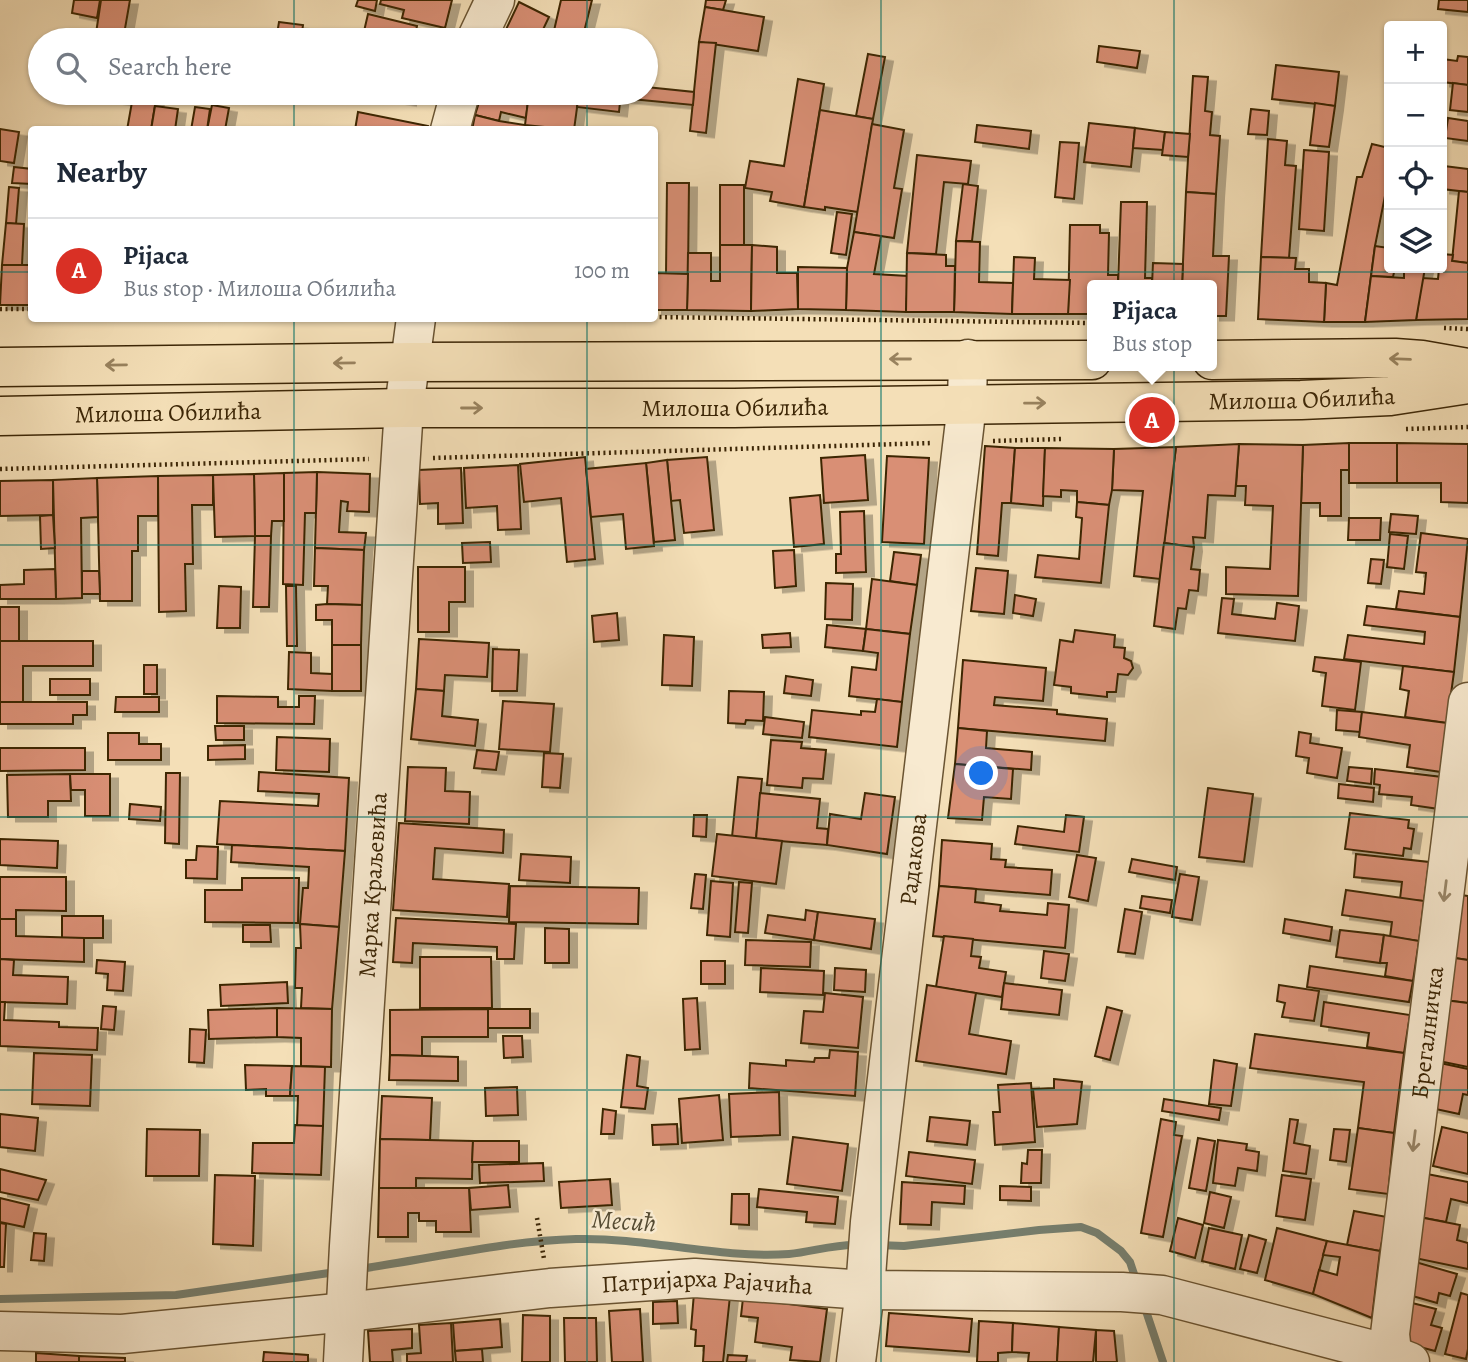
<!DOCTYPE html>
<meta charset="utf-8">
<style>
:root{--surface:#fff;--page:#f2f2f3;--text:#1f2937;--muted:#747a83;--line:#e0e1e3;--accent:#d93025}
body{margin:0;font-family:Alegreya,serif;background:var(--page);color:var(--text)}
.controls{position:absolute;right:21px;top:21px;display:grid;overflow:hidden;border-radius:7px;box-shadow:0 2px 5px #0004}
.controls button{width:63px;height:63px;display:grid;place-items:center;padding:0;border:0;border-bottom:2px solid var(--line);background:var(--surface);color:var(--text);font:35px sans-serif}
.you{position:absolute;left:982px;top:774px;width:24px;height:24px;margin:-18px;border:5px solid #fff;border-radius:50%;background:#1a73e8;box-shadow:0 0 0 10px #1a73e833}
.badge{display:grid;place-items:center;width:46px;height:46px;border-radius:50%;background:var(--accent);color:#fff;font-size:23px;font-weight:700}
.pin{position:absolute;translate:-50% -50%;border:4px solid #fff;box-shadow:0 2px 7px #0006}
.popup{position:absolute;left:1087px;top:280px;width:130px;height:91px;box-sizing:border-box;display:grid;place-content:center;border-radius:7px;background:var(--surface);filter:drop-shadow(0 2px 5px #0005);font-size:23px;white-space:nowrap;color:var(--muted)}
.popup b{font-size:26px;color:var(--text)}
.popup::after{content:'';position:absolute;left:50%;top:100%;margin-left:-14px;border:14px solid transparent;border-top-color:var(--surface)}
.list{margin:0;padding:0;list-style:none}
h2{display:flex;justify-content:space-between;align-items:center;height:91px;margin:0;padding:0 28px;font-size:30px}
h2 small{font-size:23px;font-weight:400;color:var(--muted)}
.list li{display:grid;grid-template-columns:46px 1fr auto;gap:21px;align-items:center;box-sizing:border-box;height:105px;padding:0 28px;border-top:2px solid var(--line)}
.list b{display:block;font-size:26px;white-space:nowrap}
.list p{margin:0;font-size:23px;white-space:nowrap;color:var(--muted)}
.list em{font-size:23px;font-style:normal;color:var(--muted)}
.icon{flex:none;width:38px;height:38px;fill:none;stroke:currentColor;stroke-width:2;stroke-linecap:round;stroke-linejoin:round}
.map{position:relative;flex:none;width:1468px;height:1362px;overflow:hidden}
.search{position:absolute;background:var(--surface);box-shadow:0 2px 5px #0004;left:28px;top:28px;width:630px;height:77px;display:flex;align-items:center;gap:18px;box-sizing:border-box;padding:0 24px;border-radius:38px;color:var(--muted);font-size:26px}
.panel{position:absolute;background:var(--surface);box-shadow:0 2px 5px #0004;left:28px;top:126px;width:630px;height:196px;border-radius:7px}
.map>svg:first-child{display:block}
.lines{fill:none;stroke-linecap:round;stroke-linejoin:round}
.stream{stroke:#767f6f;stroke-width:8}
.building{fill:#d98f75;stroke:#3c2606;stroke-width:2;filter:url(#shadow)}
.minor-casing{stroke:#6a5432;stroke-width:41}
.major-casing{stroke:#3c2606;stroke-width:41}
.path{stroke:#3c2606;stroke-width:4.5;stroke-dasharray:2 3.5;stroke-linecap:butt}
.minor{stroke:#f8ead0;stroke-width:38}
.major{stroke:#f4dfb7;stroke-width:38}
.oneway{stroke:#98825e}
.oneway2{stroke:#9a886b}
.grid{fill:none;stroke:#0f766e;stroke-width:2;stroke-opacity:0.55}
.labels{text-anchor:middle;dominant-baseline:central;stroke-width:5;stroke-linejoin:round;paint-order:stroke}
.street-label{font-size:24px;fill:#3c2606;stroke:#f8ead0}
.water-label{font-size:26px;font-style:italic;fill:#544b32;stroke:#f8ead0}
</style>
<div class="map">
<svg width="1468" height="1362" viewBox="0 0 1468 1362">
<defs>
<filter id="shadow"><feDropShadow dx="8" dy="4.5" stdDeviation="0" flood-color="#0004"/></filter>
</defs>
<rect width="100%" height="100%" fill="#f4dfb7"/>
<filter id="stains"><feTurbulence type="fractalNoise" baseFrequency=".00286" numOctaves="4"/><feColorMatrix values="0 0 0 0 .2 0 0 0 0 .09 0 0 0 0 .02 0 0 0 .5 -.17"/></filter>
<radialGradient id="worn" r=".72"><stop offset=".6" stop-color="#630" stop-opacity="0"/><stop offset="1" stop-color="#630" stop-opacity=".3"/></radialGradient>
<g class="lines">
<!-- stream -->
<g class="stream">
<path d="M877,1245l27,1 135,-16 42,-3 16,6 24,18 9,11 7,21"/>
<path d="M359,1269c72,-10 144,-28 217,-30 71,-2 142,20 213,15 23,-2 45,-10 68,-9"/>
<path d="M0,1299l176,-4 160,-23"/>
<path d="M1144,1305l19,57"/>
</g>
</g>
<!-- building -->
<g class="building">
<path d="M74,0h26l-3,18 -25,-5z"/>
<path d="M101,0h29l-7,40h-28z"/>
<path d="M358,0h19l-2,11 -19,-5z"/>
<path d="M381,0h71l-7,28 -43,-10 2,-8 -24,-6z"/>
<path d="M561,0h31l-10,40 -29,-5z"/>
<path d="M706,0h20l-3,10 -18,-3z"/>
<path d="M1439,0h29v12l-30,-3z"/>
<path d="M519,2l30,15 -11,23h-37z"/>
<path d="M705,7l59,10 -6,34 -59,-9z"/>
<path d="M368,14l49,12 -3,14h-52z"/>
<path d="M279,22l24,3 -2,15h-25z"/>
<path d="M699,42l17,1 -10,90 -16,-2z"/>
<path d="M1099,46l41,5 -3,17 -40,-6z"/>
<path d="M868,54l17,3 -12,62 -17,-3z"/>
<path d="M1458,56l10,1v28l-26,-3v-23l15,2z"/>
<path d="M1276,65l63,7 -4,34 -63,-7z"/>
<path d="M1193,76l15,1 -3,34 7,1 -2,23 10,1 -4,58 -30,-2z"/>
<path d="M798,79l26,5 -20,123 -34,-6 2,-9 -27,-4 5,-27 34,5z"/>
<path d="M1453,83l15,2v27l-18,-2z"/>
<path d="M646,87l48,5 -1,13 -72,-7v-5h25z"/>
<path d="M103,93h54l-6,37h-24l5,-28 -30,-5z"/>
<path d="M365,93h44l-1,8z"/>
<path d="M482,93h47l-3,25 -25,-6 -2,9 -24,-6z"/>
<path d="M529,93h50l-5,37 -49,-5z"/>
<path d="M579,93h42l-2,19 -42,-5z"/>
<path d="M1315,103l20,3 -6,41 -19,-2z"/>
<path d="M212,105l17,3 -4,22h-18z"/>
<path d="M155,106l23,3 -3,21h-24z"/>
<path d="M195,107l15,2 -3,21h-16z"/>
<path d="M1251,109l18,2 -2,24 -19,-1z"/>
<path d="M820,110l53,9 -15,93 -33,-5v3l-21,-3z"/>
<path d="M358,112l70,14 -1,4h-72z"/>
<path d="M475,115l24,6 26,4 -1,5h-52z"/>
<path d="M1448,118l20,3v20l-23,-3z"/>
<path d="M1089,123l46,5 -4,39 -47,-5z"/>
<path d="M872,124l32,6 -10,58 8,1 -8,49 -40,-6z"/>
<path d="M977,125l54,6 -2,18 -54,-7z"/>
<path d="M1135,128l30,4 -2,18 -30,-2z"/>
<path d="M0,129l19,3 -5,31 -14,-2z"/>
<path d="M1165,132l25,2 -2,23 -26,-2z"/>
<path d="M1268,139l19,2 -2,24 11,1 -7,92 -28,-1z"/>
<path d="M1060,142l19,1 -5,56 -19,-2z"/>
<path d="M1372,144l17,4v28l-14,70 -10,76h-41l2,-39 11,2 20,-108h5z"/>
<path d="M1304,150l25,2 -5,79 -25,-2z"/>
<path d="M917,155l54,6 -3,23 -24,-2 -8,72 -29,-1z"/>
<path d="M1444,166l24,3v23l-26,-3z"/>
<path d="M14,167l18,2v15l-20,-1z"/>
<path d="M667,183h22l-1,91h-22z"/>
<path d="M963,184l15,2 -6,55h-16z"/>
<rect x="720" y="185" width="24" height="60"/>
<path d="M9,187l10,1 -3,36 -10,-1z"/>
<path d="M1459,191l9,1v71l-16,-2z"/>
<path d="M1186,192l30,2 -3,62h16l-3,60h-14v-31h-30z"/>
<path d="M1121,202h26l-2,76h7v7h-34z"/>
<path d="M837,212l15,2 -6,41 -15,-2z"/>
<path d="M6,223l18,1 -2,41h-20z"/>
<path d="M1070,225h30v8h9l-1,42h10v10h-26v29h-24z"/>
<path d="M854,232l27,4 -7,38 34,2 -2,36 -60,-2 1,-42z"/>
<path d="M956,241l24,1 -1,40 34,1 -1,31 -58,-2z"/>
<path d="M720,245h32l-1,66 -64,-1 1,-57h23v28h9z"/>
<path d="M752,245l25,2v26h20l1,36 -47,2z"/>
<path d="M1375,246l14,2v20h6l-2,9 -22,-1z"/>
<path d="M907,253l39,2v11h9l-1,46h-48z"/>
<path d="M1442,254l11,1 -1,6 16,2v56l-52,1 6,-42 16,1 1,-11h3z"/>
<path d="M1014,257l21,1 -1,21 36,1 -2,34h-56z"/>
<path d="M1261,257l35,1 -1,11h14v13l17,1 -2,39 -66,-3z"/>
<path d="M1153,263l30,1 -1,21h-30z"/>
<path d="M2,265h30v40h-32z"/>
<path d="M798,267l49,1 -1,42 -48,-1z"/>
<path d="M1407,268h18l-9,52 -51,2 6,-46 33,2v-9l3,1z"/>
<path d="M654,273l34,1 -1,36h-33z"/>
<rect x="1349" y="443" width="48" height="40"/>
<path d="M1349,443v27h-8v46h-21v-13h-19l2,-58z"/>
<path d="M1397,443l71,1v59l-27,-1v-19h-44z"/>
<path d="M1239,444l64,1 -5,151 -72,-2v-27l44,2 3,-63 -28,-1 1,-19h-10z"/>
<path d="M1239,444l-4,52 -27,-1 -3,43 -12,-1 1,10 -30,-4 12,-96z"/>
<path d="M985,446l30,2 -4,55h-9l-4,53 -21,-2z"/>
<path d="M1176,447l-16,132 -26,-3 9,-85 -31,-1 2,-41z"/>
<path d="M1015,448h30l-2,58 -32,-3z"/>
<path d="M1045,448l69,1 -2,41 -3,15 -32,-3v-11l-16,-1v7l-18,-1z"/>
<path d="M865,455l3,45 -44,3 -3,-45z"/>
<path d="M887,456l42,2 -5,86 -42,-2z"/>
<path d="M585,457l10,102 -28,3 -6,-64 -37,4 -4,-38z"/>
<path d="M707,457l7,73 -30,3 -4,-33 -9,1 -4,-41z"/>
<path d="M667,460l8,80 -21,2 -8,-79z"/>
<path d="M646,463l8,83 -28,3 -3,-35 -32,3 -5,-48z"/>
<path d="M518,465l3,64 -23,1 -1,-24 -31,2 -2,-40z"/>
<path d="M461,468l2,55 -25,1v-21l-18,1 -1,-34z"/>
<path d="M317,472l53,2 -1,38 -22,-1 1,-9 -7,-1 -2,31 27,1 -2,17 -49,-2z"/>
<path d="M317,472l-1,41h-11l-2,72 -20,-1 1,-111z"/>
<path d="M284,473v48h-12l-1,15h-16l-1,-62z"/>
<path d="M254,474l1,62 -40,1 -2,-62z"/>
<path d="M213,475v30h-21l1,59h-8l1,47 -27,1 -1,-136z"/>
<path d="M158,476v40h-20v35h-6v50h-32l-3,-123z"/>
<path d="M97,478l1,39 -17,1 1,80 -26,1 -3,-119z"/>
<path d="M53,480v35l-53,1v-35z"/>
<path d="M820,495l4,49 -30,3 -4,-49z"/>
<path d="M1077,502l32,3 -8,78 -66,-6 3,-22 41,4 3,-41 -6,-1z"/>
<path d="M864,511l2,61 -30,1v-19h5l-1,-42z"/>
<path d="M1391,514l27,2 -2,18 -27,-2z"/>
<path d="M53,515l2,33 -14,1 -1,-33z"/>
<path d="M1349,518h32l-1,22h-32z"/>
<path d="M1421,533l47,6 -8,78 -64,-8 3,-18 25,3 2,-21 -10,-1z"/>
<path d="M1390,534l18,2 -4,33 -17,-2z"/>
<path d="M255,536h16l-2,71h-16z"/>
<path d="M490,542l1,20 -28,1 -1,-20z"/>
<path d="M1164,543l30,4 -3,22 9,1 -2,21 -9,-1 -3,19 -8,-1 -3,21 -21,-3z"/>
<path d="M315,548l49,2 -2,55 -35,-1 1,-18h-14z"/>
<path d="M794,550l2,36 -21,2 -2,-37z"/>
<path d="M894,552l27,3 -4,30 -27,-4z"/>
<path d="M1371,559l13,1 -3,24 -13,-1z"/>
<path d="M418,567h47v35h-16v30h-31z"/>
<path d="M976,568l32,3 -4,43 -33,-3z"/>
<path d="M55,569l1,30h-56v-14l24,-1v-14z"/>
<path d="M82,571h17l1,23h-18z"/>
<path d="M872,579l45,6 -7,49 -44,-5z"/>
<path d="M826,583l27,1 -1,36 -27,-1z"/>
<path d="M219,586l22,1 -1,41h-23z"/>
<path d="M286,586h10l1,60h-10z"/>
<path d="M1015,595l21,4 -3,17 -20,-3z"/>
<path d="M1222,598l12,1 -2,15 43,5 2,-16 22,3 -4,35 -77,-8z"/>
<path d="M327,604l35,1 -1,40h-29v-25h-16v-15z"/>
<path d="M1367,606l93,11 -6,55 -110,-13 4,-24 76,9 1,-12 -61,-7z"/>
<rect x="0" y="607" width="19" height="34"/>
<path d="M617,613l2,27 -25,2 -2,-26z"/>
<path d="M827,625l39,4 -3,22 -38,-4z"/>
<path d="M866,629l44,5 -8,68 -53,-6 3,-29 24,3 2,-17 -15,-2z"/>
<path d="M1075,630l40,5 -1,12 11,1 -1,10 7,3 2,7 -5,7 -10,-1 -2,18h-9v5l-36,-4v-6l-17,-2 6,-45 13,2z"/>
<path d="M790,633l1,14 -28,1 -1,-13z"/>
<path d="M664,635l30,2 -2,49 -30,-1z"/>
<path d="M419,639l70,4 -2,34 -42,-2 -1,16 -28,-2z"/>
<path d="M0,641h93v25h-70v36h-23z"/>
<rect x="332" y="645" width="29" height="46"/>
<path d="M493,649l26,1 -2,41h-25z"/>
<path d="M289,652l22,1v20l21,1v17l-44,-2z"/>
<path d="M1315,657l46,5 -6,48 -33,-4 4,-33 -13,-2z"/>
<path d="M963,660l83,8 -3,33 -48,-4 -1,8 63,5v4l50,5 -2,22 -147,-13z"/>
<rect x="144" y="665" width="13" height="29"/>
<path d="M1403,666l51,6 -7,51 -42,-6 4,-26 -9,-2z"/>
<path d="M786,676l27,4 -2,16 -27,-3z"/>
<rect x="50" y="679" width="40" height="16"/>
<path d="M416,689l28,2 -2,25 36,4 -3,26 -64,-7z"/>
<path d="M729,691l35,1 -1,29 -17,-1 -1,4 -17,-1z"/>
<path d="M217,696l61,1v10h21v-11h16l-1,28 -97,-1z"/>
<path d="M116,697h43v15h-44z"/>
<path d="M877,699l25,3 -5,45 -88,-10 3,-27 49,5v-4l14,1z"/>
<path d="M503,701l51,3 -4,48 -51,-3z"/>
<path d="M0,702h87v13h-14v9h-73z"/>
<path d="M1337,710l25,2 -2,20 -24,-2z"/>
<path d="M1362,712l85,11 -6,49 -34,-5 3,-22 -51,-8z"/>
<path d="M765,717l39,5 -2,16 -39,-4z"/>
<path d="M215,726h29v14h-28z"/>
<path d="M958,728l29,3 -1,17 46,4 -1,18 -76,-6z"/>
<path d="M1299,732l12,2 -1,9 32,5 -5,30 -30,-5 2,-15 -13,-2z"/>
<path d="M108,733h31v11h22v16h-53z"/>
<path d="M277,737l53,2 -1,33 -53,-2z"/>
<path d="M771,740l31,2 -1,6 25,2 -3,29 -20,-1 -1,10 -35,-3z"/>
<path d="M245,745v14l-37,1v-14z"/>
<path d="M0,748h85v22l-85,1z"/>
<path d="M477,750l22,2 -3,18 -22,-2z"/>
<path d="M544,753l19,1 -3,34 -18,-1z"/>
<path d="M955,764l58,5 -2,30 -27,-2 -2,23 -34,-2z"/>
<path d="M408,767l38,1 -1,23 25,1 -1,32 -64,-3z"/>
<path d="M1349,767l23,2 -1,15 -24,-3z"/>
<path d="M1375,769l67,8 -3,32 -28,-4 1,-8 -33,-3 1,-9 -6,-1z"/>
<path d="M259,772l90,6 -4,73 -128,-7 3,-43 98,5 1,-12 -61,-3z"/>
<path d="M166,773h14l-1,71 -14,-1z"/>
<path d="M70,774l1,27h-23v16h-40l-1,-42z"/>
<path d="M70,774h40v42h-25v-26h-14z"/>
<path d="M738,777l24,2 -6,60 -24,-2z"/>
<path d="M1339,784l35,4 -1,14 -35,-4z"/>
<path d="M1208,788l45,6 -9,68 -45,-5z"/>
<path d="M760,793l60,6 -3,29 11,1 -1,16 -71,-6z"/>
<path d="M865,793l30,4 -8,57 -60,-9 3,-31 31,5z"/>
<path d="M130,804l31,3 -1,14 -31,-2z"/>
<path d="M1350,813l59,7 -1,8 6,1 -3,20 -7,-1 -1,8 -58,-7z"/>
<path d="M694,815h13l-1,22 -13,-1z"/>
<path d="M1066,815l18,2 -5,35 -64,-8 3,-18 46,6z"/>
<path d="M399,823l105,7 -1,23 -68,-5 -2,31 76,5 -2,33 -114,-7z"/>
<path d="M717,834l65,7 -6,43 -64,-8z"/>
<path d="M0,839l58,2 -1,27 -57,-3z"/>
<path d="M942,840l50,4 -1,15 15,1 -1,7 47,3 -2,25 -111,-9z"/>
<path d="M232,845l113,6 -6,76 -39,-3 3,-36h5l1,-21 -78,-5z"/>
<path d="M197,846l21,1 -1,32 -31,-1v-18h10z"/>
<path d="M521,854l50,3 -1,26 -51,-3z"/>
<path d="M1356,854l73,8 -5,39 -24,-2 2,-17 -48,-5z"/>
<path d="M1077,855l19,3 -8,43 -19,-4z"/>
<path d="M1132,859l45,8 -2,13 -46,-8z"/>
<path d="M695,874l11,1 -3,34 -12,-1z"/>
<path d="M1180,874l19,3 -7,43 -20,-3z"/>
<path d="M0,877h66v34l-50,-1v9h-16z"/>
<path d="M242,878h57l-1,45 -93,-1v-32h37z"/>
<path d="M711,881l22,2 -3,54 -23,-2z"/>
<path d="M739,882l13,1 -4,50 -13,-1z"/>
<path d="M510,886l129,2 -1,36 -129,-2z"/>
<path d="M939,886l37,3 -1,13 26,3 -1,6 47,4 1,-12 21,2 -4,43 -132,-12z"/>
<path d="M1346,890l78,11 -5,40 -29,-4 2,-15 -50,-7z"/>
<path d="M1455,894l13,2v64l-20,-3z"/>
<path d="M1142,896l30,4 -2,13 -30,-5z"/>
<path d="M1125,909l17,3 -7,42 -17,-2z"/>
<path d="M806,910l12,2 -4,28 -49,-7 3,-18 37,5z"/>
<path d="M818,912l57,7 -4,30 -57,-9z"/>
<rect x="62" y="916" width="41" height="22"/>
<path d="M396,918l120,6 -2,35h-17v-12l-84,-4 -1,20 -19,-1z"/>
<path d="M0,919h16v17l68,2v24l-84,-3z"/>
<path d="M1285,919l47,8 -2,14 -47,-8z"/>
<path d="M300,924l39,3 -7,82 -31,-1 1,-20h-7l1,-40h5z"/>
<path d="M243,925h27l1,17h-28z"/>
<path d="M545,928l24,1v34h-24z"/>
<path d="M1340,930l44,5 -4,28 -44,-6z"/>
<path d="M1384,935l35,6 -6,40 -28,-5 2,-13h-7z"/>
<path d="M944,936l29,3 -2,17 10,1 -2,11 27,4 -4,25 -66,-10z"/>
<path d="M746,940l65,2 -1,25 -65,-2z"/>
<path d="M1044,951l25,3 -4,27 -24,-3z"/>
<path d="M420,957h71l1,51h-72z"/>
<path d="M1448,957l20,3v43l-24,-3z"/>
<path d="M0,959l14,1 -1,15 55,2 -1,27 -67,-2z"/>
<path d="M97,960l28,2 -2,29 -16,-1 1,-16 -12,-1z"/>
<rect x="701" y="961" width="24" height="23"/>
<path d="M1310,966l103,15 -4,21 -102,-15z"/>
<path d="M761,968l63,3 -1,24 -63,-3z"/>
<path d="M835,968l31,2 -1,22 -31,-2z"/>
<path d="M287,982l1,21 -67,3 -1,-21z"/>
<path d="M1004,983l58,7 -3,25 -58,-6z"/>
<path d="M927,985l49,8 -7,41 42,7 -5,33 -90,-13z"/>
<path d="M1279,985l40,6 -5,30 -32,-4 3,-14 -8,-2z"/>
<path d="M825,993l38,4 -5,51 -57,-5 3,-32 19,1z"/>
<path d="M697,998l3,51 -15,1 -2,-51z"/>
<path d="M1444,1000l24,3v64l-34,-7z"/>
<path d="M0,1002h5l-1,18 55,2v5l39,1 -1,22 -97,-4z"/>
<path d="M1324,1002l86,13 -6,38 -37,-6 2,-14 -48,-7z"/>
<path d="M103,1006l13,1 -2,23 -13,-1z"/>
<path d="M1107,1007l15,4 -12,49 -15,-4z"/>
<path d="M277,1008l55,1 -1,58 -30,-1v-28l-24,-1z"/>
<path d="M277,1008v29l-68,2 -1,-29z"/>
<rect x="488" y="1009" width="42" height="19"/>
<path d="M488,1009v28h-66v19l-32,-1v-45z"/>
<path d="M190,1029l16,1 -2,33 -15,-1z"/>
<path d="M1255,1034l149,19 -10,80 -36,-5 6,-46 -114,-14z"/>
<path d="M503,1036h19l1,21 -19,1z"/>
<path d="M830,1050l28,2 -3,44 -106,-8 1,-25 36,3v-6l28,2 1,-4h14z"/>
<path d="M34,1053l58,2 -2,51 -58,-2z"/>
<path d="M390,1055l68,2v24l-69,-1z"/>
<path d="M627,1055l13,2 -3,29 11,2 -3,21 -24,-2z"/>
<path d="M1214,1060l23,4 -6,42 -22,-2z"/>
<path d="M1440,1063l28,6v26l-5,-1 -4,20 -28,-6z"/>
<path d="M245,1065l47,1 -2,30h-24v-7l-20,1z"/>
<path d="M292,1066l33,1 -2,59h-26l1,-30h-8z"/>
<path d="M1054,1079l28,3 -5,42 -40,3 -4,-38 21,-1z"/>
<path d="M1031,1083l4,59 -40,3 -2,-33h7l-2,-27z"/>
<path d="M517,1087l1,28 -32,1 -1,-28z"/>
<path d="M779,1092l1,43 -49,2 -2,-43z"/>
<path d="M719,1095l4,45 -41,3 -3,-44z"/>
<path d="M382,1096l50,2 -2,42 -50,-1z"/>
<path d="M1164,1099l57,9 -2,12 -57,-9z"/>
<path d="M603,1109l13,2 -2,23h-13z"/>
<path d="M0,1114l38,4 -3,33 -35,-4z"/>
<path d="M930,1117l40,4 -3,24 -40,-4z"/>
<path d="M1161,1119l15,3 -2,13 8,1 -19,101 -22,-4z"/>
<path d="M1290,1119l8,1 -4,23 16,3 -4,28 -23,-3z"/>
<path d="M677,1124l1,20 -25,1 -1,-20z"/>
<path d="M295,1125l28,1 -2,49 -69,-2 1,-30h41z"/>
<path d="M1442,1127l26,6v41l-35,-8z"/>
<path d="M1358,1128l36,5 -6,61 -39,-5z"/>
<path d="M147,1129l53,1 -1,46h-53z"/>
<path d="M1334,1129l16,1 -4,32 -16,-2z"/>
<path d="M793,1137l55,7 -6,47 -55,-7z"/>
<path d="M1198,1138l17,3 -9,50 -17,-3z"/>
<path d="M380,1139l93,2 -1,38 -56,-1v11l-37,-1z"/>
<path d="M1218,1140l29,4 -1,6 13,2 -2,19 -19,-3 -3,18 -22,-3z"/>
<path d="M473,1141h46v21h-47z"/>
<path d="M1028,1150h14l-1,33h-20l1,-20 5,1z"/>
<path d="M909,1152l66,8 -3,24 -66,-8z"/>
<path d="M543,1163l1,18 -64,2 -1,-18z"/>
<path d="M0,1169l46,11 -8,20 -38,-8z"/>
<path d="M1427,1174l41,8v21l-17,-4 -5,23 -27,-5z"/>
<path d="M215,1175l40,1 -2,70 -40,-2z"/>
<path d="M1282,1175l29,4 -6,41 -29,-4z"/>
<path d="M610,1179l2,26 -51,3 -2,-26z"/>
<path d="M902,1182l63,4 -1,18 -32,-2 -1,23 -31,-1z"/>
<path d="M508,1185l2,22 -39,3 -2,-22z"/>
<path d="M1000,1186l31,1v14l-31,-1z"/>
<path d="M379,1188h90l2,44h-35v-11h-17v-8h-11v24h-30z"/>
<path d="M759,1189l79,8 -3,27 -29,-2 1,-10 -50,-5z"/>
<path d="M1210,1192l21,5 -7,31 -20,-5z"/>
<path d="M732,1194h17v31l-18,-1z"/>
<path d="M0,1198l29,7 -5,22 -24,-5z"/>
<path d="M1354,1211l33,6 -7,34 -33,-6z"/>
<path d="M1419,1217l41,8 -3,15 11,3v26l-58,-12z"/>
<path d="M1178,1218l25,7 -8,33 -25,-7z"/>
<path d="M0,1223l6,1 -2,43h-4z"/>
<path d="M1209,1228l33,7 -7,34 -33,-8z"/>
<path d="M1277,1228l50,13 -14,53 -48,-14z"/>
<path d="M34,1233l12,1 -2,27 -13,-1z"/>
<path d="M1249,1235l17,5 -9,33 -17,-4z"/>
<path d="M1327,1241l53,10 -8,67 -59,-24 6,-24 18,5 3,-18 -17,-2z"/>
<path d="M1412,1261l45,13 -7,22 -11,-3 -2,10 -35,-10z"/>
<path d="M694,1293l36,3 -7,66h-20l1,-16h-9l1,-16 -5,-1z"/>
<path d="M1461,1293l7,2v54l-2,10 -21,-5z"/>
<path d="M743,1298l84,11 -7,53 -30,-2 2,-13 -37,-5 3,-24 -17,-2z"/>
<path d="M677,1301l1,22 -25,1v-22z"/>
<path d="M1412,1303l24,6 -5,16 11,3 -7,23 -34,-9z"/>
<path d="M640,1309l3,53h-31l-3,-51z"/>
<path d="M889,1313l83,6 -3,33 -83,-6z"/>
<path d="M523,1315l27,1v46h-28z"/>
<path d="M564,1318h32l1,44h-32z"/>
<path d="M500,1319l2,28 -47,4 -2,-28z"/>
<path d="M979,1321l34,2 -1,29 -14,1v9h-21z"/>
<path d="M451,1323l2,39h-46v-8l14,-1 -2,-28z"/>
<path d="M1013,1323l46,4 -2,35h-29l1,-9 -17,-1z"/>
<path d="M1059,1327l37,3 -3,32h-36z"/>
<path d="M412,1329v19l-20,2 1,12h-23l-2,-31z"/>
<path d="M1096,1330l18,1 3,31h-21z"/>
<path d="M482,1349l1,13h-27l-1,-11z"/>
<path d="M264,1352l44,3v7h-45z"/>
<path d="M36,1353l43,3v6h-43z"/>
<path d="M728,1355l19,1 -1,6h-19z"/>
<path d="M79,1356l46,2v4h-46z"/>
</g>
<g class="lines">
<defs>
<g id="minor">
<path d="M476,40l19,-40"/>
<path d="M450,130l10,-37"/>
<path id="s1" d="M0,1331l122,3 225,-22 203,-24 145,-10 170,12 257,2 40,3 230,60 18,7"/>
<path id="s2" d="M343,1362l6,-116 55,-838 12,-90"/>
<path id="s3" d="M856,1362l9,-72 5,-68 97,-818 1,-45"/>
<path id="s4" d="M1393,1362l-3,-28 78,-632"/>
</g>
<g id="major">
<path d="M1212,360l183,-2 27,2 46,8"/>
<path d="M0,367l412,-5 680,-2"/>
<path id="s5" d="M0,416l404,-8h330l567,-8 89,-4 78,-12"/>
</g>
</defs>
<!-- minor casing -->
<use href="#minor" class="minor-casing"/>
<!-- major casing -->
<use href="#major" class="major-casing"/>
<!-- path -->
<g class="path">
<path d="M0,309h32"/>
<path d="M654,317l438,6"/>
<path d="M1444,328l24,1"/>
<path d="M1406,429l62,-2"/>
<path d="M993,441l68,-2"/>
<path d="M433,458l499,-15"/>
<path d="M0,469l369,-10"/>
<path d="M537,1218l7,41"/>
</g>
<!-- minor -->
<use href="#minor" class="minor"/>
<!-- major -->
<use href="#major" class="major"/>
</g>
<!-- one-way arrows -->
<defs><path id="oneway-shaft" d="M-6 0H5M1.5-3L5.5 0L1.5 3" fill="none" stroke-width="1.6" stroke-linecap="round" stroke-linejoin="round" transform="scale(1.75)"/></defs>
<g class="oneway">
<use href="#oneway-shaft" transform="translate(900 359) rotate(180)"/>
<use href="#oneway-shaft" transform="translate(1400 359) rotate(-178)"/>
<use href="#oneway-shaft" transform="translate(344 363) rotate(179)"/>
<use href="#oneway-shaft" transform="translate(116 365) rotate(179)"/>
<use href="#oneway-shaft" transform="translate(1035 403) rotate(-1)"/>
<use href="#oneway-shaft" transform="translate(472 408)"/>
</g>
<g class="oneway2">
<use href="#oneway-shaft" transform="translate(1445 891) rotate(97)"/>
<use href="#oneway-shaft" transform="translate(1414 1141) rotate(97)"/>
</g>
<!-- grid -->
<path class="grid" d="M294,0v40M587,0v40M881,0v1362M1174,0v1362M294,93v37M587,93v37M0,272h32M654,272h814M294,318v1044M587,318v1044M0,545h1468M0,817h1468M0,1090h1468"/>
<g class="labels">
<!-- street labels -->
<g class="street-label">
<text stroke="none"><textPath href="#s5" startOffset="1302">Милоша Обилића</textPath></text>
<text stroke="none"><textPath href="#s5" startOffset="735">Милоша Обилића</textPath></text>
<text stroke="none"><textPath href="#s5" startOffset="168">Милоша Обилића</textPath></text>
<text stroke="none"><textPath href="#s3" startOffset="506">Радакова</textPath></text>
<text stroke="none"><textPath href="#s2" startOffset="478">Марка Краљевића</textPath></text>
<text stroke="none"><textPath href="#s4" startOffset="332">Брегалничка</textPath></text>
<text stroke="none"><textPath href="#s1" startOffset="710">Патријарха Рајачића</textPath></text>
</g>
<!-- water labels -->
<g class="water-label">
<text transform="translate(624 1221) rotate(4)">Месић</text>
</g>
</g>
<rect width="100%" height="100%" filter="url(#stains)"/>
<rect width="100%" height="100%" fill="url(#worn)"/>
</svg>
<div class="controls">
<button>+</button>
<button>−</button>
<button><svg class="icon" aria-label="locate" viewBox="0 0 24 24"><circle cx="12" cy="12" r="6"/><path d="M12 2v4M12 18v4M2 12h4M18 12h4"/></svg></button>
<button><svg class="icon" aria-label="layers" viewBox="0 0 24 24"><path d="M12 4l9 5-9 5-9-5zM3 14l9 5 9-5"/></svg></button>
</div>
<div class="you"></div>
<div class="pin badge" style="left:1152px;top:420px">A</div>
<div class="popup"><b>Pijaca</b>Bus stop</div>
<div class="search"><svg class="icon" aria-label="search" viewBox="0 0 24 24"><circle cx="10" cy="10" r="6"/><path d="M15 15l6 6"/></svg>Search here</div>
<section class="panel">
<h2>Nearby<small></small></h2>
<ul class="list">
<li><span class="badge">A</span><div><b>Pijaca</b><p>Bus stop · Милоша Обилића</p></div><em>100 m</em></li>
</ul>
</section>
</div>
